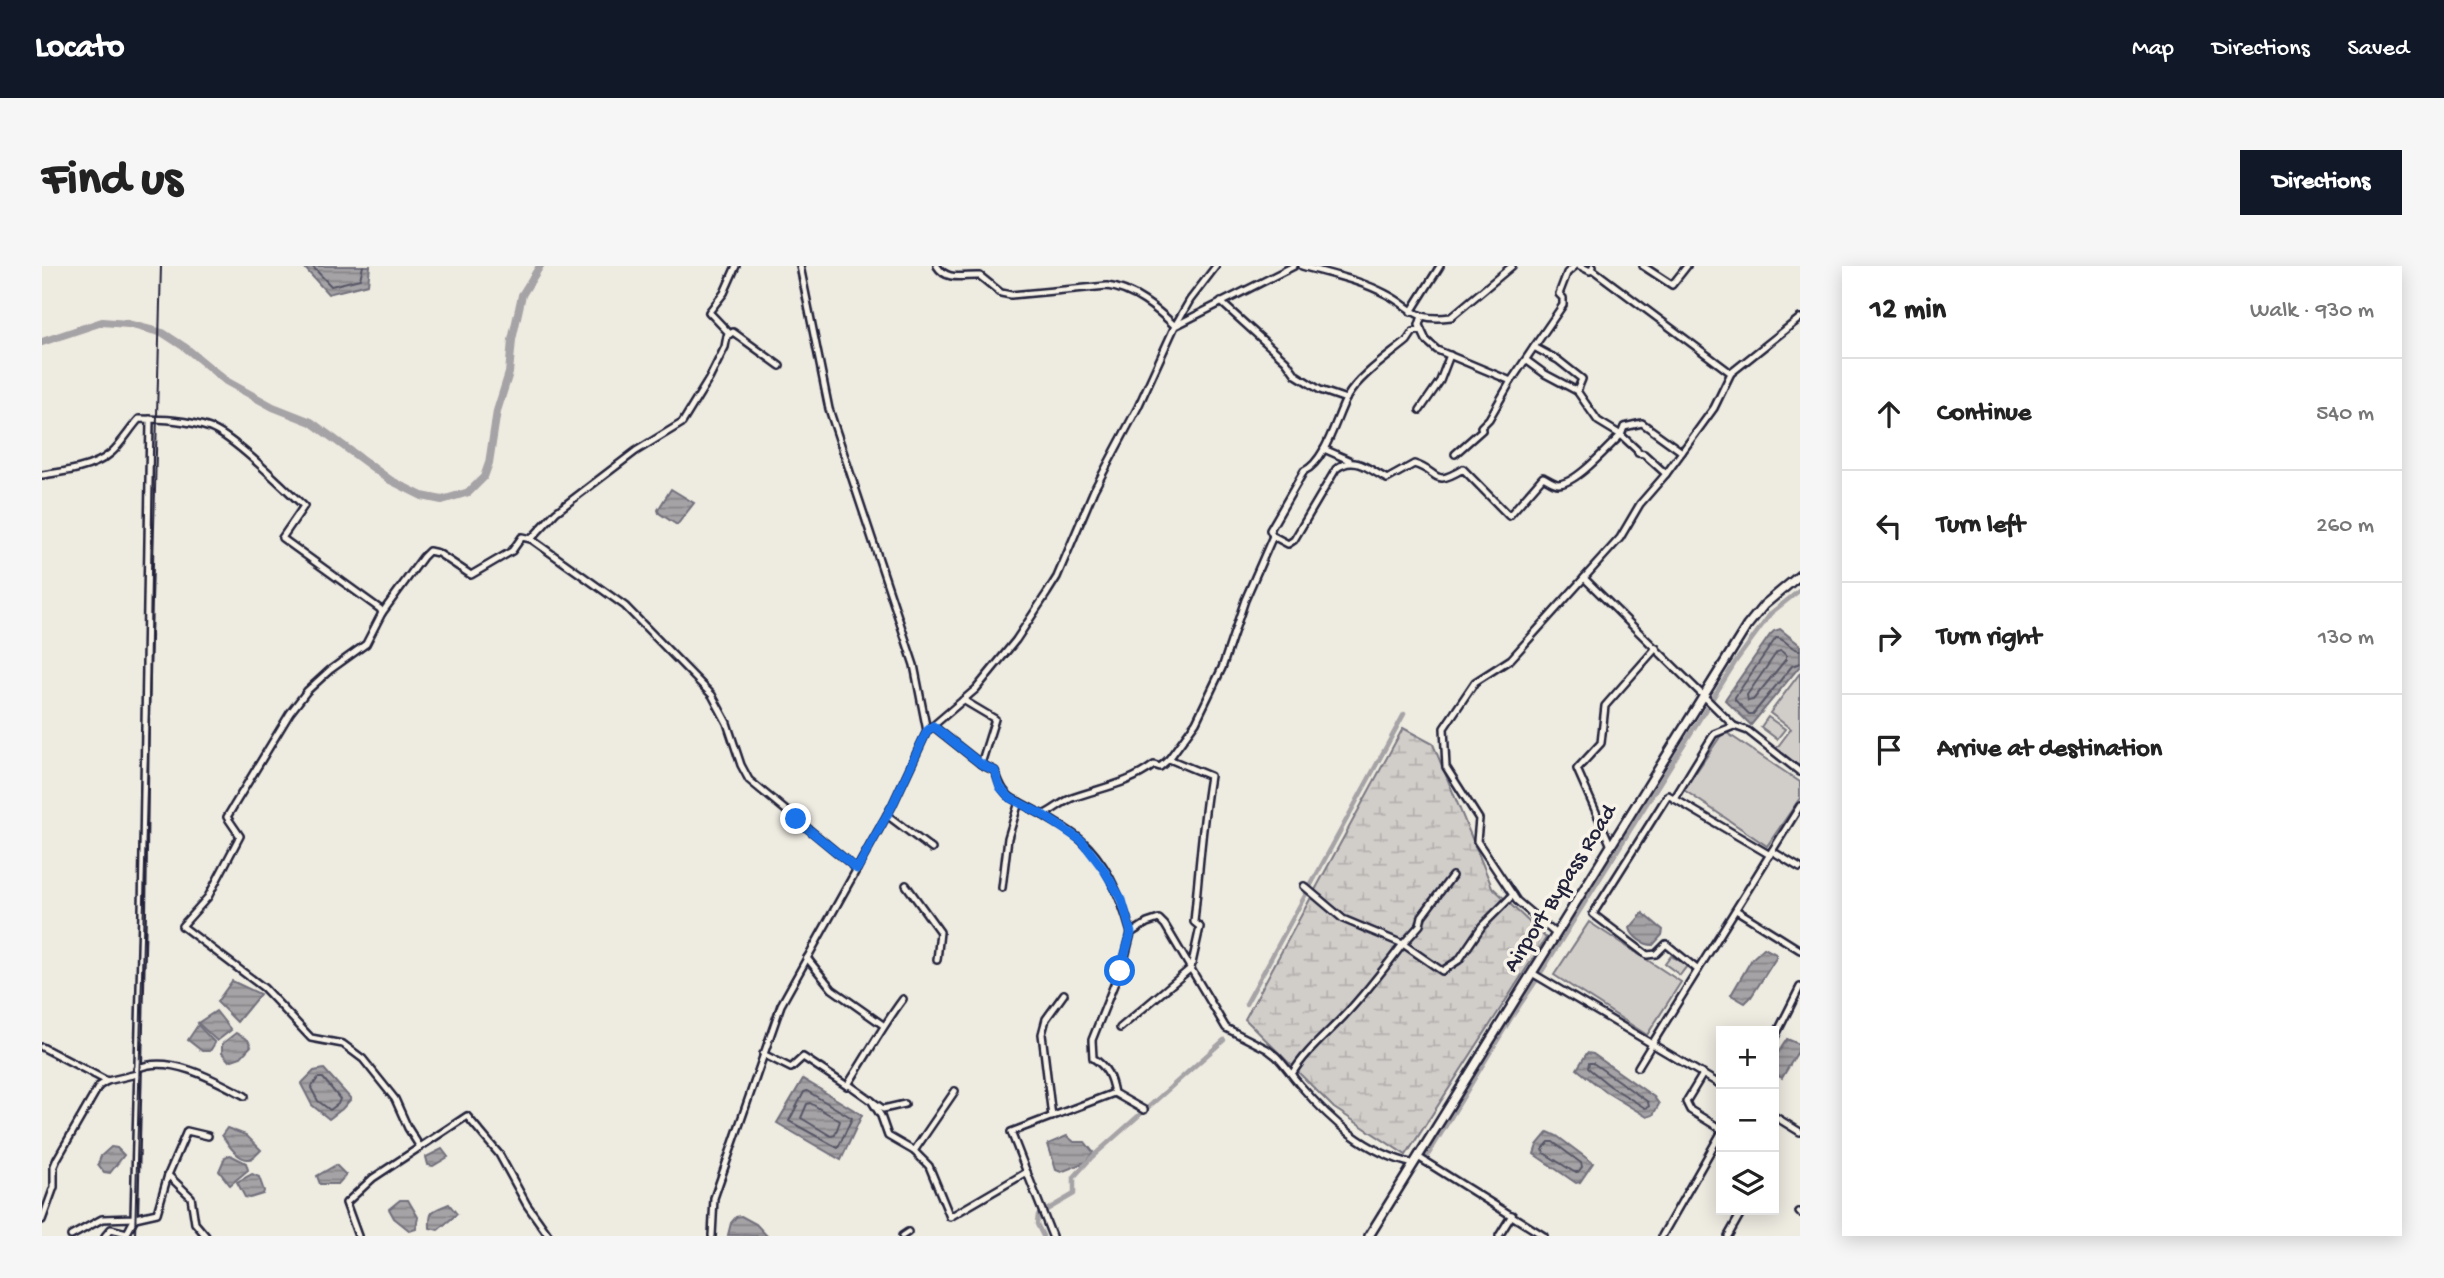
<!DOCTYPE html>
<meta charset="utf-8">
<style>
:root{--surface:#fff;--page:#f6f6f6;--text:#222;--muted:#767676;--line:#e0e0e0;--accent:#111827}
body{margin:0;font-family:"Gochi Hand",sans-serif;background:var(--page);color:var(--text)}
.controls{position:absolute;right:21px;bottom:21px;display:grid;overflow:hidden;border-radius:0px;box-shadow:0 4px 18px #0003}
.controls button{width:63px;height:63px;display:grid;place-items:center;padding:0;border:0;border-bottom:2px solid var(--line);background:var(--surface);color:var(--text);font:35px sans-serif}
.stop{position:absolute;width:21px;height:21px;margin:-16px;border:5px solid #1a73e8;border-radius:50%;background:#fff}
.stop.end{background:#1a73e8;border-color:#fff;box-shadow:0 2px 7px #0008}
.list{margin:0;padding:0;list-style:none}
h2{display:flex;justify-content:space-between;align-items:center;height:91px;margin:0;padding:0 28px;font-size:30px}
h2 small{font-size:23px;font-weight:400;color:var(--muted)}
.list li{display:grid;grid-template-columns:46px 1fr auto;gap:21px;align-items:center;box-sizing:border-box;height:112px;padding:0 28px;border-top:2px solid var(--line)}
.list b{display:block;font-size:26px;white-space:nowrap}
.list em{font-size:23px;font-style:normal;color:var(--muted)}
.icon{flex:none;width:38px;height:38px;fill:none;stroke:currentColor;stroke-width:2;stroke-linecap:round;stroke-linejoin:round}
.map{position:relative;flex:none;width:1758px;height:970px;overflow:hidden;border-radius:0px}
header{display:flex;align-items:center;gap:42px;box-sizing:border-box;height:98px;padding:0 35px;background:var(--accent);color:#fff}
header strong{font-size:33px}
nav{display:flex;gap:38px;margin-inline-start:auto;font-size:24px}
.intro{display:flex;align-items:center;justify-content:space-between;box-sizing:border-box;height:168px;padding:0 42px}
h1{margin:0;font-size:49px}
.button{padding:18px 32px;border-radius:0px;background:var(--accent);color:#fff;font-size:24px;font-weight:700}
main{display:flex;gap:42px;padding:0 42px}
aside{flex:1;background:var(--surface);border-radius:0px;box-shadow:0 4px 18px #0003}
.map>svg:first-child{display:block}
.wetland{fill:url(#wetland-marsh);stroke:#7a7882;stroke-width:2}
.park{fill:#d1cdc9;stroke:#7a7882;stroke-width:2}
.water{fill:url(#water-rules);stroke:#716f7b;stroke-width:2}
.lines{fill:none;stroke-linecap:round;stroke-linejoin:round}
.shore{stroke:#575666;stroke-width:2}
.canal{stroke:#a6a3a6;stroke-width:4.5}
.river{stroke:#a6a3a6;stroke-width:8}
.street-casing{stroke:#22223b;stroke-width:10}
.secondary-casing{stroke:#22223b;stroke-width:12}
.street{stroke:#f7f3e8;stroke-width:5}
.secondary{stroke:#f7f3e8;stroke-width:7}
.rail{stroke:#22223b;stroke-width:2}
.route{stroke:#1a73e8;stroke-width:9}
.labels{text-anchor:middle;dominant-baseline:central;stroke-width:7;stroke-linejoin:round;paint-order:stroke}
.street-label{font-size:23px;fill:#22223b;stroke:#f7f3e8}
</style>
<header>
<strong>Locato</strong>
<nav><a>Map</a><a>Directions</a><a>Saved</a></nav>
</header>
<div class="intro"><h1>Find us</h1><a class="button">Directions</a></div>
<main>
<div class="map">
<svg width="1758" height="970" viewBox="0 0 1758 970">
<defs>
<pattern id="wetland-marsh" width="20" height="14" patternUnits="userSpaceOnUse" patternTransform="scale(1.75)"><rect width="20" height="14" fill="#d1cdc9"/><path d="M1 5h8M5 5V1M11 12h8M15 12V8" fill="none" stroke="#b3b0ae"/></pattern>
<pattern id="water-rules" width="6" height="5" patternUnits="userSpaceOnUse" patternTransform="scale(1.75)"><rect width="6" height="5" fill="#a6a3a6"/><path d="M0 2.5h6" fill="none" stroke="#878488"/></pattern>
</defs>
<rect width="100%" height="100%" fill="#eeebe1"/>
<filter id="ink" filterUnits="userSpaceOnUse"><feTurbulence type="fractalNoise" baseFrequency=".0143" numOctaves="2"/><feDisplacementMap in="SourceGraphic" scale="14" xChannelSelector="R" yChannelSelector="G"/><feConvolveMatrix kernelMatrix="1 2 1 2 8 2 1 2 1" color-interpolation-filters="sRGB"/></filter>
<g filter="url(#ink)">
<!-- wetland -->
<path class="wetland" d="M1361,462l30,16 59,143 54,51 -140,217 -72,-47 -89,-89z"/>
<!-- park -->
<g class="park">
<path d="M1758,407v94l-24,-18 15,-20 -21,-16z"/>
<path d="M1726,451l17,12 -8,10 -16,-12z"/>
<path d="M1682,465l76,51v16l-33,48 -83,-56z"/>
<path d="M1547,656l92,60 -34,53 -93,-60z"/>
<path d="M1629,690l16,10 -7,9 -15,-11z"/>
</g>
<!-- water -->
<g class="water">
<path d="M261,0h67l-2,18 -40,10z"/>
<path d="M629,223l23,14 -17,22 -18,-12 -1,-3z"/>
<path d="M1738,363l20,16v21l-49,59 -26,-25 1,-2 44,-63 4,-4z"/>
<path d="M1601,647l20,17 -1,5 -9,10c-9,0 -21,-8 -23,-17z"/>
<path d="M1722,682l12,6v4l-25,39 -6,6 -14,-8 21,-36z"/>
<path d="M190,715l28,13 -23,28 -20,-20z"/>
<path d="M174,745l15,19 -14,11 -19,-18z"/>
<path d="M156,759l17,18 -5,8h-8l-14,-11z"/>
<path d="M194,767l12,7 3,6 -10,11 -12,4 -7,-8v-9z"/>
<path d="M1745,773l12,5 1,4 -18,30 -8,-4v-15z"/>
<path d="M1545,787l6,1 61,43 5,7 -6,11 -6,2 -41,-25 -29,-23z"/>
<path d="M282,803l27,30 -9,10 -13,10 -17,-14 -11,-21 13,-13z"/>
<path d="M761,813l59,36 -21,45 -64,-37z"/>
<path d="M185,862l19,7 15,15c-3,3 -5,6 -9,8 -12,6 -25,-15 -30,-23z"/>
<path d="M1506,866l9,4 36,27 -13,19 -4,1 -42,-29 3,-9z"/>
<path d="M1025,870l7,6h11l8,10 -7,10 -25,10 -5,-2 -8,-26z"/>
<path d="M69,881l6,1 7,7 -14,18 -6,-1 -6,-8 3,-8z"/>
<path d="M400,883l6,8 -15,9 -5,-1 -2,-8z"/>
<path d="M188,889l16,8 2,7 -18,15 -11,-14 6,-14z"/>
<path d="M294,899l10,10 -8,9h-18l-3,-8z"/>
<path d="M210,908l7,3 5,14 -1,3 -13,4 -5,-1 -8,-15z"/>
<path d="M358,934h8l10,17 -2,12 -6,2 -16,-13 -5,-9z"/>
<path d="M407,938l8,10 -19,16 -8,-2c-1,-19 3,-17 19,-24z"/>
<path d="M699,950l15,8 11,12 -39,-1 3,-12 5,-6z"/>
</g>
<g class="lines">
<!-- shore -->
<g class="shore">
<path d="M270,0l19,20 29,-7 3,-13"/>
<path d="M1758,384c-10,0 -14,-12 -24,-12l-41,59v3l14,14h4l39,-48 8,-3"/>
<path d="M1739,385l5,4v4l-33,41 -5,1 -1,-6 30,-43z"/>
<path d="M1547,797h4l55,39 1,5 -4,1 -35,-22 -22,-18z"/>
<path d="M276,812h5l17,21 -2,5 -8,6 -12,-9 -7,-13z"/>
<path d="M765,825l45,27 -14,30 -49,-27 15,-29z"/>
<path d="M768,837l30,18 -5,14 -4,1 -30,-18 6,-14z"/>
<path d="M1507,876h4l28,21 1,4 -4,5h-4l-30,-19 -1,-4z"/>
</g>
<!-- canal -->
<g class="canal">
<path d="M1500,705l194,-310 35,-48 29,-23"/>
<path d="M1204,738l158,-290"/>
<path d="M1386,889l83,-137 25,-37"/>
<path d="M1001,970l-6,-12 1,-9 36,-21v-17l18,-20 132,-117"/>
</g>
<!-- river -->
<path class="river" d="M0,76l60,-20 26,2 35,9 23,15 40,33 47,26 38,15 79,58 32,16 20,4 27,-8 15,-15 5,-14 8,-52 12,-38 3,-33 10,-45 18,-29"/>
<defs>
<g id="street">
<path d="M895,0c10,16 27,9 43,10l21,17 10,2 96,-9c26,3 50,23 68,40l15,-26 26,-34"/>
<path d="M1260,0c28,8 58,14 84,28 28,14 27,28 65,23l61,-51"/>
<path d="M1533,0l-8,7 -8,21 4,4v7l-29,42 24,13 24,19 -5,12 21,30 23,14 3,-8 18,-4 40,29"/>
<path d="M1538,0l10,5 2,-2"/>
<path d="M1551,0l-1,3 139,104"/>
<path d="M1601,0l29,19 15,-19"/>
<path d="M1179,36l65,59 10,14 24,15 26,9"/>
<path d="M1369,46l29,-46"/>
<path d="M1380,50l-3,9 7,15 11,10 74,31 23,-34"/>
<path d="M688,68l-21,-22 15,-19 12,-27"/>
<path d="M1484,94l19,14 32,17"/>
<path d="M1378,144l20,-29 10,-26"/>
<path d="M1282,183l25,11"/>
<path d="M1413,188l27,-24 -1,-3 8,-8 22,-38"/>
<path d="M0,209c22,-3 52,-7 69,-22 10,-9 19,-24 28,-34 25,0 48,1 71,9 24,9 73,59 94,78l-22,32 98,71 2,4 -16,31 -36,26 -23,21 -17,22 -63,104 13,19 -32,61 -26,29 82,62 47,50 32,6 20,15 32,40 13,29 12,19"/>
<path d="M1231,270l-3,-6 34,-59c22,-10 32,-54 43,-74 12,-21 42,-41 60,-56l6,-9 8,-2"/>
<path d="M489,273l25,-27 80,-61 46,-28 27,-44 16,-32 2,-11 6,-4 47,34"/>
<path d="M1542,312l150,148"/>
<path d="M340,347l41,-56 6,-6 9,2 33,22 41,-24 10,-14 9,2 94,67 87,89 15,28 14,42 8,15 108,89"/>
<path d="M921,434l32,19 -14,45 14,7c5,14 9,25 24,31l-11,36 -6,50"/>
<path d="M891,460l48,38"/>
<path d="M885,465l49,-42 40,-49 31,-47 10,-16 37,-87 44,-83 37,-81 119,-60"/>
<path d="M1632,533l40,-65 20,-8 14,5 52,41"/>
<path d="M977,536l24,13c11,-5 19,-13 29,-17 28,-10 57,-14 82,-33l6,2 9,-8"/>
<path d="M845,549l45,34"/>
<path d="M1001,549c12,8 27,15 38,25 26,23 41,60 50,93"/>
<path d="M1569,580l-34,-77 24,-26 4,-37 51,-58"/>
<path d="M1730,585l28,17"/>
<path d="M864,619l34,47 -3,28"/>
<path d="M1262,620l39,33 60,25 17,-19 2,-9 30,-40"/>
<path d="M1694,644l64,40"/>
<path d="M1514,668l-39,-33 -40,-60 2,-22 -33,-52 -2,-39 31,-46 36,-23 109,-121 20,-34 26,-30 48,-66 17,-35 69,-55"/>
<path d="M765,692l25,31 51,36"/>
<path d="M1656,704l-32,-26 -10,10 -9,1 -54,-41 75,-119 102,60"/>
<path d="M1490,707l120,71 148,-238"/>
<path d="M1078,762l71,-60 9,-41 -6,-5c5,-49 8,-98 16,-146l-41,-17 27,-37 26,-54 23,-68 28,-64 15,8 6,-4 42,-71c18,-15 34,1 51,10l27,-15c27,8 17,24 49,5l46,47 34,-39c4,2 11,7 15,7 18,0 50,-37 63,-49l16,15 1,3 6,1 22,20"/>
<path d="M1732,773l26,-52"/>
<path d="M0,781l65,34 30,-7"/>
<path d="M721,788l28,14 12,-11 44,29c19,-29 35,-59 56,-87"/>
<path d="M1596,801l14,-23 69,41"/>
<path d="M95,803c31,-16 80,12 108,27"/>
<path d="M1250,808c13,-22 33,-38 51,-57 22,-23 41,-48 60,-73l39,27 17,-11 23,-34 31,-31"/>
<path d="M1661,808l-17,28 4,8 31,19"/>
<path d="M806,818l35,25 22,-5"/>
<path d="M829,834l10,16 7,20 26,15 15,15 21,51 77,-45"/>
<path d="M1102,844l-30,-17c-3,-16 -7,-26 -21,-35l-1,-18 33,-83 6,-24 16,-10 12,-4 6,6 61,103 41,21 9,7c9,9 15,19 24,29 31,36 66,68 114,79"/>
<path d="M1732,850l26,16"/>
<path d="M1010,851l-10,-83 4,-15 18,-25"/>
<path d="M872,885l41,-60"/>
<path d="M1376,891l126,79"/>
<path d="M126,909l23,22 4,26 11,13"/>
<path d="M1757,946l1,1"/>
<path d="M92,952l8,-305 8,-494"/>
<path d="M0,954l12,-33v-21l3,-7 42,-73 8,-5"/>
<path d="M29,970l31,-17 33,-1 22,-5 11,-38 19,-44 21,5"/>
<path d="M63,970l6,-7 16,4 8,-15"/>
<path d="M316,970l-12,-33 27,-25 94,-62 32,38 28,51 22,31"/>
<path d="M670,970l2,-38 67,-193 111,-199 35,-75 -13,-66 -85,-256 -29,-143"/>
<path d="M860,970l6,-4"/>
<path d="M1010,970l-41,-104 103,-39"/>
<path d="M1457,970l13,-21"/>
<path d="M1620,970l59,-103"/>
<path d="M1686,970l13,-23"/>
</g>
<path id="secondary" d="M1327,970l378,-610 17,-21 36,-30"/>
</defs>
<!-- street casing -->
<use href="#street" class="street-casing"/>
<!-- secondary casing -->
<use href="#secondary" class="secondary-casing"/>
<!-- street -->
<use href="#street" class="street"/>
<!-- secondary -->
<use href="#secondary" class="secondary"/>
<!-- rail -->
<path class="rail" d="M93,970l26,-970"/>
</g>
</g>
<g class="lines" filter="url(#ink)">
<!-- route -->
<path class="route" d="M754,553l61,50 35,-63 35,-75 6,-5 48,38 14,7 5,16 10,11 33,17 39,26 22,29 18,30 9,33 -11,38"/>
</g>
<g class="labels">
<!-- street labels -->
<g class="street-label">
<text transform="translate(1519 623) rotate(-58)">Airport Bypass Road</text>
</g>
</g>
</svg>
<div class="controls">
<button>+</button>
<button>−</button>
<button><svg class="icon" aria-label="layers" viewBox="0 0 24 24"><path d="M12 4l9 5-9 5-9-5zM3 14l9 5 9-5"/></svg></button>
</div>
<div class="stop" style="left:1078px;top:705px"></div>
<div class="stop end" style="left:754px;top:553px"></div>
</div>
<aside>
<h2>12 min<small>Walk · 930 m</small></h2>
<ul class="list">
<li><svg class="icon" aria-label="ahead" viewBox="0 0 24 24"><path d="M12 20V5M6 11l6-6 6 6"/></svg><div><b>Continue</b></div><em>540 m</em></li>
<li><svg class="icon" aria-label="left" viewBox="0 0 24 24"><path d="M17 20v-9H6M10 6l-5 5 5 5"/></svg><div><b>Turn left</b></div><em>260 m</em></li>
<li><svg class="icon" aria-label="right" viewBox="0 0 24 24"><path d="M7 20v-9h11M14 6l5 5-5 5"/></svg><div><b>Turn right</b></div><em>130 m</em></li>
<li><svg class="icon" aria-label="arrive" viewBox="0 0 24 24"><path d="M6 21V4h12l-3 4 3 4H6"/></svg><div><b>Arrive at destination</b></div></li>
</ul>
</aside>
</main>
